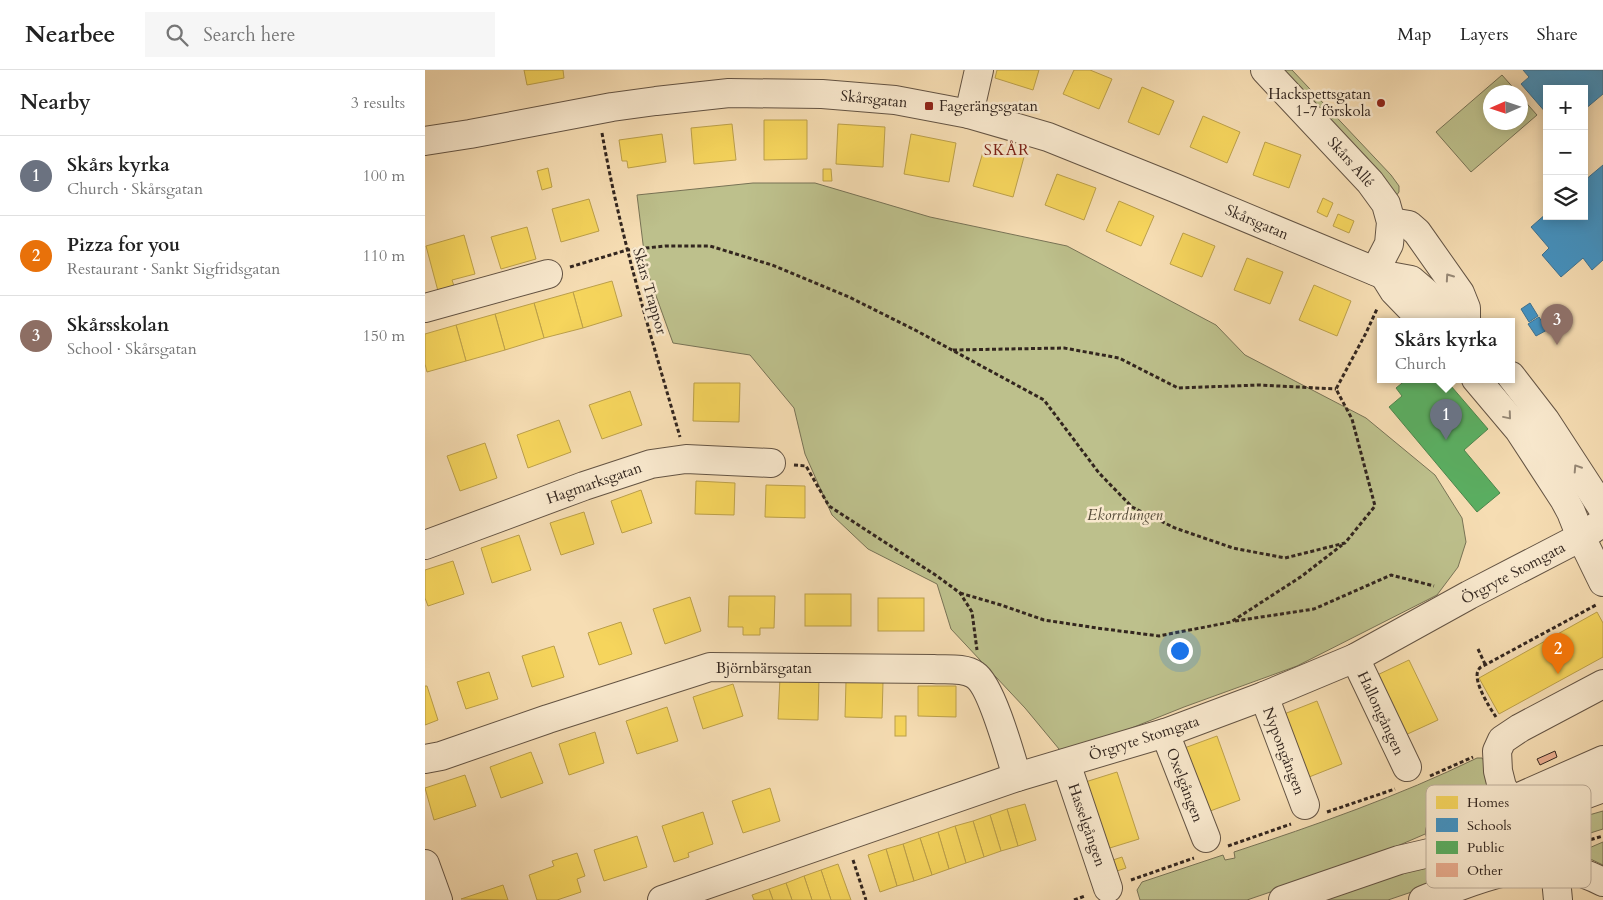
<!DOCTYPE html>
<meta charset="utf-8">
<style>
:root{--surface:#fff;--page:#f6f6f6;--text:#222;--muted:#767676;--line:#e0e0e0;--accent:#8f2418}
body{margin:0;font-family:Cardo,serif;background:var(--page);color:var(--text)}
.controls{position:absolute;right:15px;top:15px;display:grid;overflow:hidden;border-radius:0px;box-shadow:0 2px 12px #0003}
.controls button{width:45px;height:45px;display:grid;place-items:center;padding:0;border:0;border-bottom:1px solid var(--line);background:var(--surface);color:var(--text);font:25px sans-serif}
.compass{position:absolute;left:1058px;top:15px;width:45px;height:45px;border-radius:50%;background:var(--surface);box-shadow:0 2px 12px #0003;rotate:267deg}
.you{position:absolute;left:754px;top:580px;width:18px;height:18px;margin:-12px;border:4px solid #fff;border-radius:50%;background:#1a73e8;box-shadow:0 0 0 8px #1a73e833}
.badge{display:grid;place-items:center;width:32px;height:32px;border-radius:50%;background:var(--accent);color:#fff;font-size:16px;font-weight:700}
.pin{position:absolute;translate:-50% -41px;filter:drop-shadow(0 1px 2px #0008)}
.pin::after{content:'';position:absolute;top:26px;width:18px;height:15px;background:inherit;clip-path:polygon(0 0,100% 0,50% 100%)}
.popup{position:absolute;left:952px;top:248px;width:138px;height:65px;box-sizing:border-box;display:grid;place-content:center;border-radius:0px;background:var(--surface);filter:drop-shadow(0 1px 4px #0005);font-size:16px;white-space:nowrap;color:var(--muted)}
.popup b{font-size:19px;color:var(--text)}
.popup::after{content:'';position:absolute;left:50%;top:100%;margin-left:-10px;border:10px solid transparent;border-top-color:var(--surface)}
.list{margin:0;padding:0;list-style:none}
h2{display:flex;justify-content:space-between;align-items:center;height:65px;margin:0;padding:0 20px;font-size:21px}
h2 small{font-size:16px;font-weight:400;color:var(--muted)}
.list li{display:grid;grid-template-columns:32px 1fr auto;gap:15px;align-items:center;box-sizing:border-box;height:80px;padding:0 20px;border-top:1px solid var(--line)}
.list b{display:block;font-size:19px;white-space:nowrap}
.list p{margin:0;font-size:16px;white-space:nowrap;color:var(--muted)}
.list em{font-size:16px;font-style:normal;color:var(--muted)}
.icon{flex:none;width:28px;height:28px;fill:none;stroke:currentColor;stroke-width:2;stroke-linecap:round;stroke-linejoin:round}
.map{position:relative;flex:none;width:1178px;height:830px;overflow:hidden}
header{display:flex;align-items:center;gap:30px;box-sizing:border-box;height:70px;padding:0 25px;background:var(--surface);border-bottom:1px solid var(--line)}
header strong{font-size:24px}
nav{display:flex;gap:28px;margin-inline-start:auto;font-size:18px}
.search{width:350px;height:45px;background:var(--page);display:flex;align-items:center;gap:12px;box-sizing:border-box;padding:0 18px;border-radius:0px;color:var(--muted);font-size:19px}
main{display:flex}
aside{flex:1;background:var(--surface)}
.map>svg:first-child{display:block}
.green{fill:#bdc08c;stroke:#787356}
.homes{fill:#f6d55c;stroke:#bca04a}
.schools{fill:#4393c3;stroke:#3e7292}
.public{fill:#5aae61;stroke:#4e854d}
.building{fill:#e9ac8e;stroke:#33261f}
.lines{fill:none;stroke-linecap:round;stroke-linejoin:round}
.minor-casing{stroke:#645444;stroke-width:30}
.path{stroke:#33261f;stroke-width:3;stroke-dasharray:4 2.5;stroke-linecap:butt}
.minor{stroke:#f9e9ce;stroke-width:28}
.oneway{stroke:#968876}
.poi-dot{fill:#8f2418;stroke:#f9e9ce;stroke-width:2}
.labels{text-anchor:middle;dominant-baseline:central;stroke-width:5;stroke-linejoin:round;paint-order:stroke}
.poi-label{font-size:15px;fill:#33261f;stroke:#f9e9ce;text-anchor:end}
.street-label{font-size:15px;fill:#33261f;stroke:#f9e9ce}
.park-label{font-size:15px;font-style:italic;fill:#564c3a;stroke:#f9e9ce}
.neighbourhood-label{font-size:16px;letter-spacing:1px;fill:#7a1f14;stroke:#f9e9ce}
.key{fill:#f9e9ce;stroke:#beae9a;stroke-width:1}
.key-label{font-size:14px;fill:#33261f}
</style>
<header>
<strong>Nearbee</strong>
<div class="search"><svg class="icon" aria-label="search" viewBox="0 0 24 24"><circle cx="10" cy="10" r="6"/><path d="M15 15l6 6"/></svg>Search here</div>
<nav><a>Map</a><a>Layers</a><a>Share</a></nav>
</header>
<main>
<aside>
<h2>Nearby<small>3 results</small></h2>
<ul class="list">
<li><span class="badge" style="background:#6b7280">1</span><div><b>Skårs kyrka</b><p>Church · Skårsgatan</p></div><em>100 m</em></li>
<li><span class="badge" style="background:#e8710a">2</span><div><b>Pizza for you</b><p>Restaurant · Sankt Sigfridsgatan</p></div><em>110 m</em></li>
<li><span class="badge" style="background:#8d6e63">3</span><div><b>Skårsskolan</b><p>School · Skårsgatan</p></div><em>150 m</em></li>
</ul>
</aside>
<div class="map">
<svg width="1178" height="830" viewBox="0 0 1178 830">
<rect width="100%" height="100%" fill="#f6ddb3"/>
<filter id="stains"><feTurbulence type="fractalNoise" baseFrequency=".004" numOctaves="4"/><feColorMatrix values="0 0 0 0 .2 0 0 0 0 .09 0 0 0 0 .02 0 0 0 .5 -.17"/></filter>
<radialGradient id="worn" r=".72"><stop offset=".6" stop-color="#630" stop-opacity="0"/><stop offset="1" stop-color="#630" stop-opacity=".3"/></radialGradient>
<!-- green -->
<g class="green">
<path d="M853,0h14l99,105 8,11v6l-3,4z"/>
<path d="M1077,5l15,17h-26v30h30v-25l16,18 -66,57 -35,-40z"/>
<path d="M328,113h62l115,34 137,29 149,79 29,30 121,63 69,57 27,43 4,24 -8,25 -21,28 -140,71 -113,41 -120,48 -39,-47 -74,-79 -14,-45 -69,-35 -36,-34 -27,-61 -11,-46 -44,-53 -77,-12 -27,-75 -9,-73z"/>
<path d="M1052,688h5l3,4 5,22 -6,16 -45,28 -37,16 -67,26 -88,30h-107l-3,-10 5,-8 81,-27 2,5 10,-2 -1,-6c82,-27 165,-56 243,-94z"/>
<path d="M1178,741v18l-38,12h-4l-7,-6 -2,-8 2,-6 12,-4 5,3 4,-1z"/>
<path d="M1115,747l11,26 -7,9 -13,2 -28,7 -115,39h-67z"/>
<path d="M1178,772v23l-21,-10 7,-7z"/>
</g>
<!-- homes -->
<g class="homes">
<path d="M99,0h39l1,8 -37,7z"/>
<path d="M572,0h42l-6,20 -38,-12z"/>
<path d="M649,0h16l22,9 -13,30 -36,-15z"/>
<path d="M717,17l32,14 -15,34 -31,-13z"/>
<path d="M778,46l37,16 -13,31 -37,-16z"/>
<path d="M339,50h43v39l-43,1z"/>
<path d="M307,54l4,36 -42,4 -3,-36z"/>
<path d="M413,54l47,3 -2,40 -47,-3z"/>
<path d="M237,64l4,28 -38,6 -1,-7h-5l-3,-21z"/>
<path d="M486,64l45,9 -7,39 -45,-8z"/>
<path d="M840,72l36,13 -12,33 -36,-13z"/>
<path d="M558,82l21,5 1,-5 19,5 -11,40 -40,-11z"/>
<path d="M123,98l4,19 -10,3 -5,-19z"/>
<path d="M398,99h8l1,12h-9z"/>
<path d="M632,104l39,14 -12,32 -39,-15z"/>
<path d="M898,128l10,5 -6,14 -10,-5z"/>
<path d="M164,129l10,32 -38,11 -9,-33z"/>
<path d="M694,131l35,15 -13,30 -35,-15z"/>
<path d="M913,144l16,7 -5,12 -16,-7z"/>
<path d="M102,157l9,32 -35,10 -10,-32z"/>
<path d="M758,163l32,13 -13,31 -32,-13z"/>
<path d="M39,165l11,39 -23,6 2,6 -16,5 -12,-45z"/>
<path d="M822,188l36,14 -13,32 -36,-14z"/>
<path d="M187,211l10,35 -39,12 -10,-36z"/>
<path d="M889,215l37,16 -14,35 -38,-16z"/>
<path d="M148,222l10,36 -39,10 -10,-35z"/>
<path d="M109,233l10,35 -39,12 -10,-36z"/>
<path d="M70,244l10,36 -39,11 -10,-36z"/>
<path d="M31,255l10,36 -39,11 -2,-8v-30z"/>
<path d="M269,313h46l-1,39 -46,-1z"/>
<path d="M205,321l12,34 -40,14 -13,-34z"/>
<path d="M134,350l12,32 -43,16 -11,-33z"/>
<path d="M60,373l12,35 -37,13 -13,-35z"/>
<path d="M271,411l39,2 -1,32 -39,-1z"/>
<path d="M341,415l39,1v32l-40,-1z"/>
<path d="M216,420l11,33 -30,10 -11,-32z"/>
<path d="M159,442l10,32 -33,11 -11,-32z"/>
<path d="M94,465l12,35 -39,13 -11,-35z"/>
<path d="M28,491l11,33 -36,12 -3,-8v-28z"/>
<rect x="380" y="524" width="46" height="32"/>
<path d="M304,526h46l-1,32h-14v7h-17v-8h-15z"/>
<path d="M265,527l11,34 -36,13 -12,-35z"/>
<rect x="453" y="528" width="46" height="33"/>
<path d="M1172,542l6,11v34l-104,57 -20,-36z"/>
<path d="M196,552l11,32 -33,11 -11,-32z"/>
<path d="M129,576l10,31 -32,10 -10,-31z"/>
<path d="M984,590l29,60 -37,17 -28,-60z"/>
<path d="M64,602l9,27 -32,10 -9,-27z"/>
<path d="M355,608l39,1 -1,41 -40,-1z"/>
<path d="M421,611l37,1 -1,36 -37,-1z"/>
<path d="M308,614l10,32 -40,13 -10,-32z"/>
<path d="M0,616h2l11,34 -13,5z"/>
<path d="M493,616h38v31l-38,-1z"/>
<path d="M892,631l25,63 -38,15 -25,-63z"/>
<path d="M242,637l11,34 -41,13 -11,-33z"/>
<rect x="470" y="646" width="11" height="20"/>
<path d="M170,662l9,31 -35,12 -10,-31z"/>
<path d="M792,666l23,64 -38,14 -23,-64z"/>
<path d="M106,682l12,31 -42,15 -11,-31z"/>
<path d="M692,702l22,67 -39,12 -21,-67z"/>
<path d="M40,705l11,31 -42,14 -9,-32z"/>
<path d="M345,718l10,33 -37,12 -11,-32z"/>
<path d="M600,734l11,36 -18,6 -11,-37z"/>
<path d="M582,739l11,37 -17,5 -11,-36z"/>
<path d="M278,742l10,32 -25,9 1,4 -15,5 -12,-36z"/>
<path d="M565,745l11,36 -17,6 -11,-36z"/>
<path d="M548,751l11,36 -18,6 -11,-37z"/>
<path d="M530,756l11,37 -17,6 -11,-37z"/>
<path d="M513,762l11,37 -17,6 -12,-37z"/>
<path d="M212,766l10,31 -43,14 -10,-31z"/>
<path d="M495,768l12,37 -18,6 -11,-37z"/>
<path d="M478,774l11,37 -17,5 -11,-37z"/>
<path d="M461,779l11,37 -17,6 -12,-37z"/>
<path d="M152,783l8,23 -8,3 4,13 -24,8h-20l-8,-25 25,-9 -2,-5z"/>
<path d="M697,787l4,11 -9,3 -4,-11z"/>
<path d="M413,794l13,36h-20l-10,-30z"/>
<path d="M396,800l10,30h-19l-8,-24z"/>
<path d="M379,806l8,24h-20l-6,-17z"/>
<path d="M361,813l6,17h-19l-4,-11z"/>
<path d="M78,815l5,15 -47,-1z"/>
<path d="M344,819l4,11h-19l-2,-5z"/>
</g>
<!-- schools -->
<g class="schools">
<path d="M1098,0h80v24l-19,16v-21h-37v25l-26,-30 8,-7z"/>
<path d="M1178,95v95l-11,10 -9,-12 -22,19 -19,-22 7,-7 -18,-21 16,-14v3h37v-35z"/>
<path d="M1105,233l8,13 -9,6 -8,-13z"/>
<path d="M1114,247l8,13 -11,6 -8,-12z"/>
</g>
<!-- public -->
<path class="public" d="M982,309h38l43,50 -24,21 36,43 -23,19 -88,-105 13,-11 -6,-8z"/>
<!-- building -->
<path class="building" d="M1130,681l2,6 -17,8 -3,-6z"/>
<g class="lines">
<defs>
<g id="minor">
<path d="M840,0l105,112 16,22 5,18 -2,22 -14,27"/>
<path d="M544,44l10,-44"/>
<path d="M0,71l45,-7 142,-27 44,-6 73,-8 93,1 73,6 74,14 79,23 127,51 209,87 27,5 48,41"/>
<path d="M966,152l18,3 8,7 43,61 6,15v13"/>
<path d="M959,205l10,16 29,30"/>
<path d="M0,238l123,-34"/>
<path d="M1086,306l34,44 58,89"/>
<path d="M1051,309l43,51 45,69 7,13 10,25 22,45"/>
<path d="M0,475l159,-59 67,-22 35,-5 85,4"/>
<path d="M930,588l52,109"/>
<path d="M839,626l41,109"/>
<path d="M740,663l41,105"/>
<path d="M0,689l16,-3 107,-37 162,-52 223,2c12,1 31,-2 42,6 16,10 36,82 42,102"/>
<path d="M641,693l42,125"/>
<path d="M1101,740l-15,-10 -9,-13 -4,-16 -1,-20 5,-11 18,-12 83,-44"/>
<path d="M1015,762l163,-72"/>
<path d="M0,794l13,36"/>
<path d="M1130,798l3,32"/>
<path d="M237,830l355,-123 148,-44 99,-37 91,-38 114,-63 112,-58 22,-15"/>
<path d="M858,830l116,-40 47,-11 79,-32 78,-29"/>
<path d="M998,830c48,-18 95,-40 148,-30 11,2 22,7 32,12"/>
</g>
</defs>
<!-- minor casing -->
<use href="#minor" class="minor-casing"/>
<!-- path -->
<g class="path">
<path d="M177,63c18,103 49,203 78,304"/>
<path d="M145,197l57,-17 38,-4h45l62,19 77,32 68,34 127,69 55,73 33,34 43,21 58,20 52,10 60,-15 30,-37 -23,-87 -16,-30 30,-56 11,-24"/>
<path d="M528,280l111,-2 55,10 59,30 81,-3 77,4"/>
<path d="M369,395l12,1 23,40 108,70 23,17 12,19 5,38"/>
<path d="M535,523l41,12 43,15 53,8 62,8 72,-14 71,-46 40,-31"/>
<path d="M810,551l79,-12 77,-34 43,11"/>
<path d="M1053,579l7,15"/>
<path d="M1071,647c-6,-9 -25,-38 -17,-48 1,-2 4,-3 6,-4l111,-60"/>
<path d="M1005,706l43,-19"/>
<path d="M902,742l68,-23"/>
<path d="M1147,775l31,-9"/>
<path d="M803,776l63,-22"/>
<path d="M428,790l13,40"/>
<path d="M706,810l63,-22"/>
<path d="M649,830l11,-4"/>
</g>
<!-- minor -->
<use href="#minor" class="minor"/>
</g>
<!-- one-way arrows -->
<defs><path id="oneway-chevron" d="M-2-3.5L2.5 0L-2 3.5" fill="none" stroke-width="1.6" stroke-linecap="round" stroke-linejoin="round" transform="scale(1.25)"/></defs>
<g class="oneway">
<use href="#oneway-chevron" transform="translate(1024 207) rotate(-125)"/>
<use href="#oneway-chevron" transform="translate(1083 346) rotate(50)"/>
<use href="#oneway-chevron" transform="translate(1152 398) rotate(-123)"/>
</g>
<!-- markers -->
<g class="poi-dot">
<circle cx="956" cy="33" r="5"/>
<rect x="499" y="31" width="10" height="10" rx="2.5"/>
</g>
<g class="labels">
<!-- poi labels -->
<g class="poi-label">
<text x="946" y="24">Hackspettsgatan<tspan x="946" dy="17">1-7 förskola</tspan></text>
<text x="514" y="36" text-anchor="start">Fagerängsgatan</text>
</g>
<!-- street labels -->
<g class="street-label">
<text transform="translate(449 29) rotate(6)">Skårsgatan</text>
<text transform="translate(926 92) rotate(48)">Skårs Allé</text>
<text transform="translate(832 152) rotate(23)">Skårsgatan</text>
<text transform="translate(225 221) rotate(74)">Skårs Trappor</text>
<text transform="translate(169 413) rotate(-19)">Hagmarksgatan</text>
<text transform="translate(1088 503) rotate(-28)">Örgryte Stomgata</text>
<text x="339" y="598">Björnbärsgatan</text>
<text transform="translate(956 643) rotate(65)">Hallongången</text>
<text transform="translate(719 668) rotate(-18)">Örgryte Stomgata</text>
<text transform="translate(859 681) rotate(69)">Nypongången</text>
<text transform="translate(760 715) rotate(69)">Oxelgången</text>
<text transform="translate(662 755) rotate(71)">Hasselgången</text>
</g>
<!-- park labels -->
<g class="park-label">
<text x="700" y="445">Ekorrdungen</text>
</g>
<!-- neighbourhood labels -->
<g class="neighbourhood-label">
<text x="582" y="80">SKÅR</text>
</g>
</g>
<!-- legend -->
<rect x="1001" y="715" width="165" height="103" rx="8" class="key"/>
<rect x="1011" y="726" width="22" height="13" fill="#f6d55c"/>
<rect x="1011" y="748" width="22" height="14" fill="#4393c3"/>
<rect x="1011" y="771" width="22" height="13" fill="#5aae61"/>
<rect x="1011" y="793" width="22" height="14" fill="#e9ac8e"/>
<g class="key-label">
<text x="1042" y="737">Homes</text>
<text x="1042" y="760">Schools</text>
<text x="1042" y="782">Public</text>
<text x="1042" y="805">Other</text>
</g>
<rect width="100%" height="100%" filter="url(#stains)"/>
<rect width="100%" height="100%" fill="url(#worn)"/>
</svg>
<div class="controls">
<button>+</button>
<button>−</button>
<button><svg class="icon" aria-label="layers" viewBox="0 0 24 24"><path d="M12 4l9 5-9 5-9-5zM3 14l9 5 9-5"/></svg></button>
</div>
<svg class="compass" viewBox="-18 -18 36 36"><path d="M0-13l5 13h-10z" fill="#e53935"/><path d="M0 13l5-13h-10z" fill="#767676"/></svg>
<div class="you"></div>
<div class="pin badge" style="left:1021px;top:370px;background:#6b7280">1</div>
<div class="popup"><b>Skårs kyrka</b>Church</div>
<div class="pin badge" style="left:1133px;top:604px;background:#e8710a">2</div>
<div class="pin badge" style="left:1132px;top:275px;background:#8d6e63">3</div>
</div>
</main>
